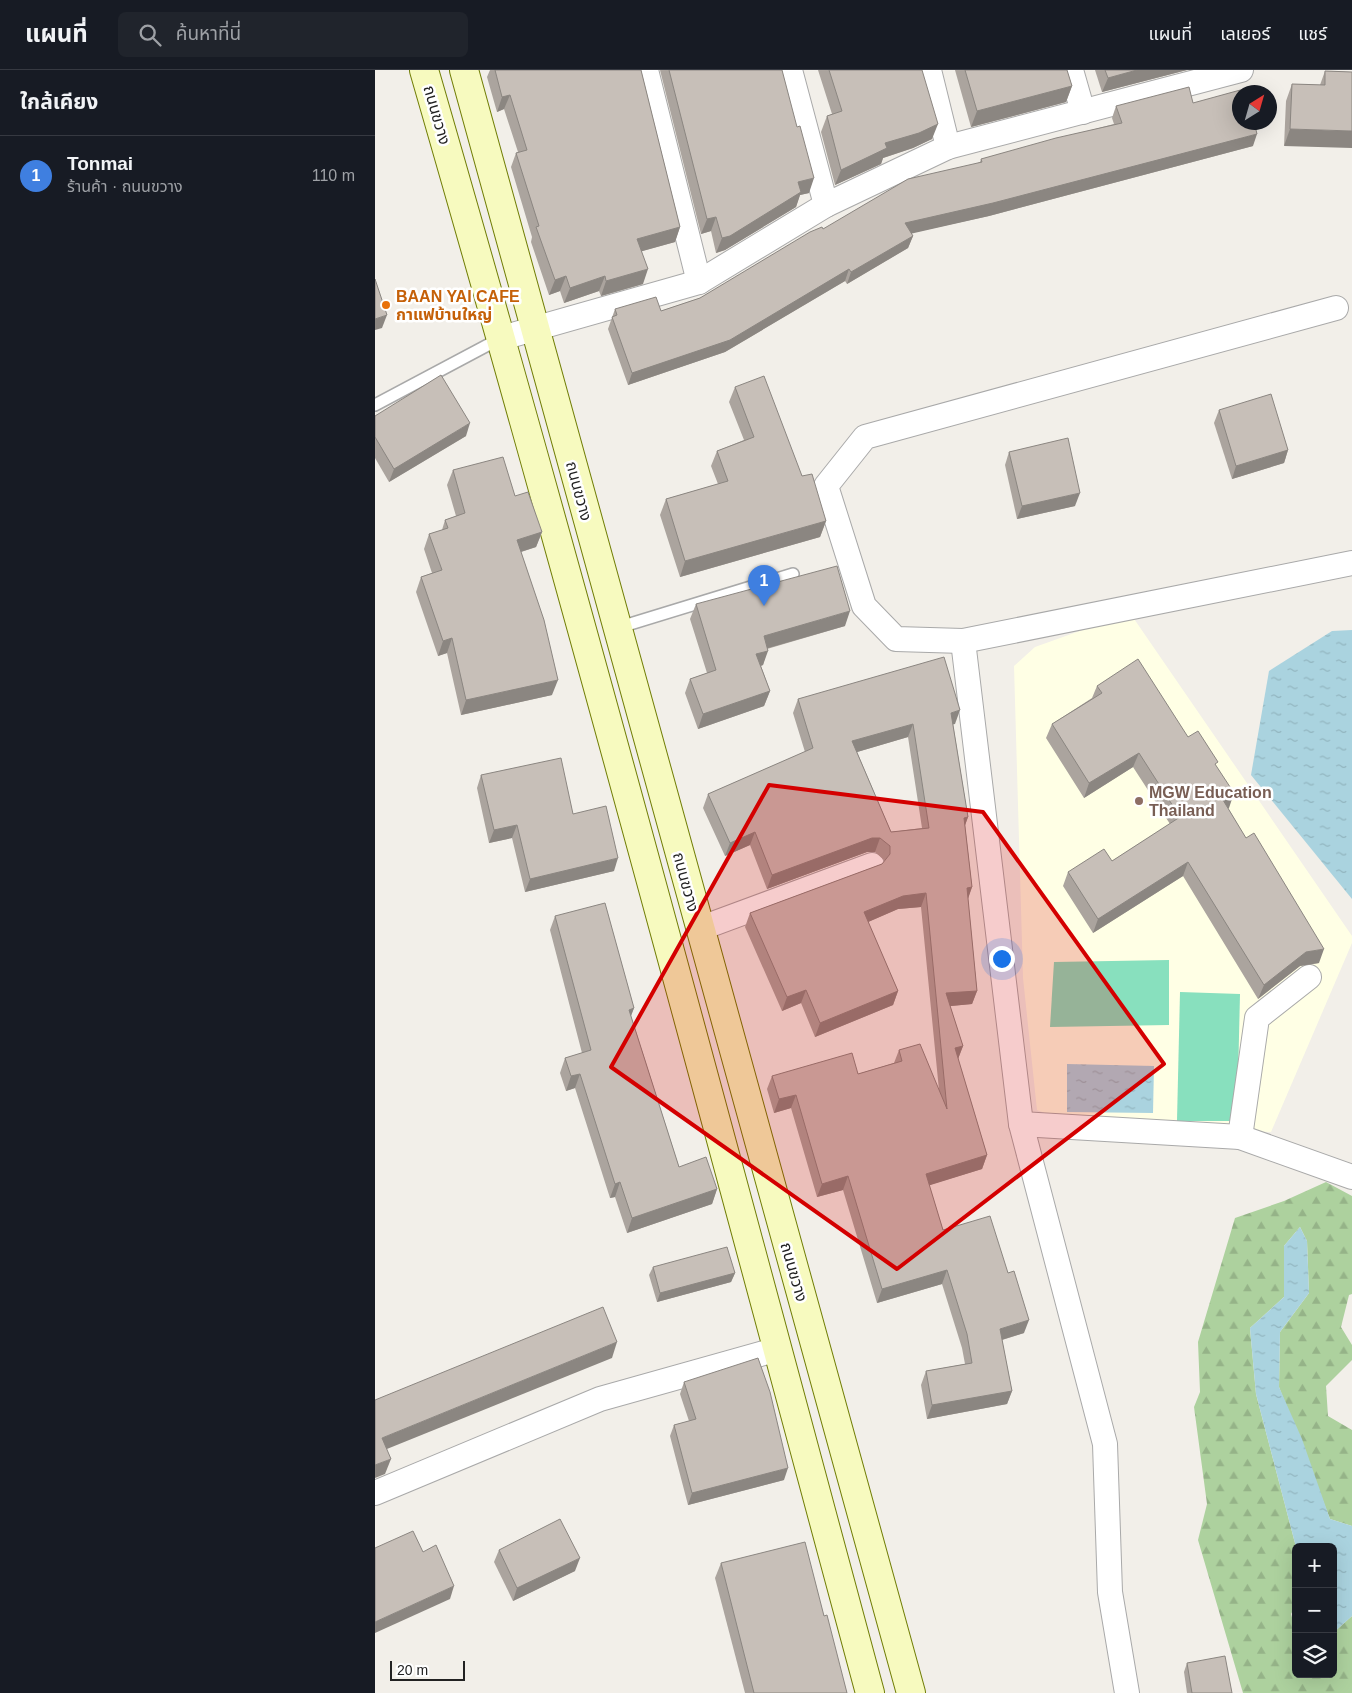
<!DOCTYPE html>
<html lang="th">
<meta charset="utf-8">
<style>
:root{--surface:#171b24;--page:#20242c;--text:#f1f3f6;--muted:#9ea1a6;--line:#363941;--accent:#1a73e8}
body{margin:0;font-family:Helvetica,"Noto Sans Thai",sans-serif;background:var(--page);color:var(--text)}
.controls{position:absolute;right:15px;bottom:15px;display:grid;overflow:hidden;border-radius:8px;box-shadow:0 5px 20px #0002}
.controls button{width:45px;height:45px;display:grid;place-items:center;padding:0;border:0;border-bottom:1px solid var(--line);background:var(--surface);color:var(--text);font:25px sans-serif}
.compass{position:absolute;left:857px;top:15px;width:45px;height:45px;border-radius:50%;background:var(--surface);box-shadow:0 5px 20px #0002;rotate:37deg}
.scale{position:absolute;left:15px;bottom:12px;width:75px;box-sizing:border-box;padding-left:5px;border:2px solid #222;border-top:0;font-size:14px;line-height:18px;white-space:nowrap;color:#222;-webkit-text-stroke:4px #fff;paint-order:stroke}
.you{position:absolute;left:626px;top:888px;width:18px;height:18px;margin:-12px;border:4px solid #fff;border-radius:50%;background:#1a73e8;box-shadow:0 0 0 8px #1a73e833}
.badge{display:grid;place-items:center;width:32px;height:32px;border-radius:50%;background:var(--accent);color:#fff;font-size:16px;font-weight:700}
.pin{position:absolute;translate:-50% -41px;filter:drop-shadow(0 1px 2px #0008)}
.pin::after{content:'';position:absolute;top:26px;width:18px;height:15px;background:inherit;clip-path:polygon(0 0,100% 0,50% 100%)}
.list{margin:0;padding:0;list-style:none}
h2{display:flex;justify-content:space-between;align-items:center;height:65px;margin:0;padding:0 20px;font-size:21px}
h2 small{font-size:16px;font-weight:400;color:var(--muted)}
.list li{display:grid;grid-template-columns:32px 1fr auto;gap:15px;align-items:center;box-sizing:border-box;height:80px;padding:0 20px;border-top:1px solid var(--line)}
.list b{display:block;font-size:19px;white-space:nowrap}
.list p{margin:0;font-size:16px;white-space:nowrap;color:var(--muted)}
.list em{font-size:16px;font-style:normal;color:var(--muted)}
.icon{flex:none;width:28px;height:28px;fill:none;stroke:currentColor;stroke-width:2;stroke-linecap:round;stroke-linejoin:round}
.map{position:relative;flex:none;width:977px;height:1623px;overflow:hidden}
header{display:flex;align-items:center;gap:30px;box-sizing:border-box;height:70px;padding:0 25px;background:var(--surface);border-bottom:1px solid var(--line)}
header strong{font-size:24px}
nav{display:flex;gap:28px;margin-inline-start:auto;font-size:18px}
.search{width:350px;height:45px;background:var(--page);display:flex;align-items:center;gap:12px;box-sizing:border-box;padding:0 18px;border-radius:8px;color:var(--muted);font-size:19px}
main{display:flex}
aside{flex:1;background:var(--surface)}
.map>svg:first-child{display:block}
.education{fill:#ffffe5}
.forest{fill:url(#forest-firs)}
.pitch{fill:#88e0be}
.water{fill:url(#water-ripples)}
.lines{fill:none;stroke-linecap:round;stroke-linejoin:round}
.lane-casing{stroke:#a9a9a9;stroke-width:14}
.street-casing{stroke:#a9a9a9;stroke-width:26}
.secondary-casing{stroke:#707d05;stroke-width:30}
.lane{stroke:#fff;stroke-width:11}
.street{stroke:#fff;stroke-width:24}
.secondary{stroke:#f7fabf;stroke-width:28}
.wall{fill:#aba49e;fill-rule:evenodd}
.shaded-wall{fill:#8b8681}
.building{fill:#c7bfb8;stroke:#8b8681;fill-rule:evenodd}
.marked{fill:#d40000;fill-opacity:0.2;stroke:#d40000;stroke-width:4;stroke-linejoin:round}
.food-dot{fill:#e8710a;stroke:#fff;stroke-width:2}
.education-dot{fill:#8d6e63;stroke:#fff;stroke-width:2}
.labels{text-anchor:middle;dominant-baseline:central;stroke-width:5;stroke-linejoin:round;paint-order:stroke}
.street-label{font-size:16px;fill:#222;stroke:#fff}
.food-label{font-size:16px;font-weight:bold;fill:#c56008;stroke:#fff;text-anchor:start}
.education-label{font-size:16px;font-weight:bold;fill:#785e54;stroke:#fff;text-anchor:start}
</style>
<header>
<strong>แผนที่</strong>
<div class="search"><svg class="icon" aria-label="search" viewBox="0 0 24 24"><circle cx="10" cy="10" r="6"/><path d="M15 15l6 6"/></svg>ค้นหาที่นี่</div>
<nav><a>แผนที่</a><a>เลเยอร์</a><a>แชร์</a></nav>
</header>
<main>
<aside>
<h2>ใกล้เคียง<small></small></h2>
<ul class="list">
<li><span class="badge" style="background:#3f7fe0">1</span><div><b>Tonmai</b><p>ร้านค้า · ถนนขวาง</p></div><em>110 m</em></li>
</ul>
</aside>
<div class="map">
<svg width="977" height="1623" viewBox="0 0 977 1623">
<defs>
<pattern id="forest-firs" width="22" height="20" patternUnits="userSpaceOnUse" patternTransform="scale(1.25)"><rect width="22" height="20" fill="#add19e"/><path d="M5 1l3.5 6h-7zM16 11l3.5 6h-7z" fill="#95b388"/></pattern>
<pattern id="water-ripples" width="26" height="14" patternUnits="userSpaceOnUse" patternTransform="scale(1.25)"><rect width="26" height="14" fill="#aad3df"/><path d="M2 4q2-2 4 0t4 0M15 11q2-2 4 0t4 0" fill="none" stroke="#92b5bf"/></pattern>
</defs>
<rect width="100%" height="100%" fill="#f2efe9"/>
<!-- education -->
<path class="education" d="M755,543l222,323v7l-81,189 -181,-7 -35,-8 -18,-7 -14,-132 -9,-312 21,-19z"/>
<!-- forest -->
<path class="forest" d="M951,1112l26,14v98l-3,1 -8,32 11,18v15l-26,26 2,30 24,14v96l-22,-7 -51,-132 1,-55 29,-39 -2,-52 -7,-14 -16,19v51l-34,31 6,66 40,153v58l-5,9 5,18v42h37v-41l19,-17v77h-109l-45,-153 9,-36 -13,-97 6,-15 -2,-50 37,-124 49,-17z"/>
<!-- pitch -->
<g class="pitch">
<path d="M794,890v65l-119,2 4,-65z"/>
<path d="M805,922l60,2 -3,127h-60z"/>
</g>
<!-- water -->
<g class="water">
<path d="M977,560v269l-101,-124 18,-104 63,-40z"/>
<path d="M692,994l87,2 -1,47 -86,-1z"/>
<path d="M925,1157l7,14 2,52 -29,39 -1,55 23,52 28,80 22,7v90l-19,17v-86h-37l-40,-153 -6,-66 34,-31v-51z"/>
</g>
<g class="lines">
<defs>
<g id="lane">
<path d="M0,335l126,-67"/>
<path d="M242,558l176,-54"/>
</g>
<g id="street">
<path d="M271,0l53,212"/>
<path d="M415,0l36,135"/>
<path d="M554,0l19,77"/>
<path d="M696,0l12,42"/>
<path d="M961,238l-471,129 -39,49 38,120 32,33 67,2 389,-78"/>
<path d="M127,268l197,-56 127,-77 122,-58 293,-77"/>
<path d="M588,571l58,483 84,320 5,148 17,101"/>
<path d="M324,859l173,-64"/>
<path d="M646,1054l219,13 112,40"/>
<path d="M865,1067l17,-119 52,-41"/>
<path d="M0,1423l225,-94 178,-50"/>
</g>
<g id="secondary">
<path d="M49,0c156,539 300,1081 446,1623"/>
<path d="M89,0l447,1623"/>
</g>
</defs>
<!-- lane casing -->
<use href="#lane" class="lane-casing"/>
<!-- street casing -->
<use href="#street" class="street-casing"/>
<!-- secondary casing -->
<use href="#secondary" class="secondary-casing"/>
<!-- lane -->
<use href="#lane" class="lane"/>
<!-- street -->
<use href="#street" class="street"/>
<!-- secondary -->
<use href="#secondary" class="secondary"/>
</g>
<!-- wall -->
<g class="wall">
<path d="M115,0h151l39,157 -5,15 -33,9 1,33 -42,12 -2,-5 -35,12 -4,-12 -11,4 -18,-53 1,-5 -21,-70 5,-14 2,-1 -14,-43 -7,3 -10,-35z"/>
<path d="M285,0h122l27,123 -9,2 -4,12 -71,43 -9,3 -5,-22 -10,3z"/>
<path d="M443,0h104l10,69 -19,9 -30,10 -2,6 -46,21 -14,-53 6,-16 5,-2z"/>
<path d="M580,0h112l5,16 -6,16 -95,25z"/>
<path d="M720,0h92l-85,22z"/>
<path d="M950,1l27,1 -68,74 2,-45 6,-17 28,1z"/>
<path d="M818,33l60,43 -264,70 -78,17 2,3 -5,12 -61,36 -2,-3 -120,71 -97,33 -20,-56 7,-20 46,2 39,-13 123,-69 157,-67 1,-3 133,-35 -2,-6 4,-12z"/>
<path d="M360,317l67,89 24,45 -6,16 -140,40 -20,-62 6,-16 52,-15 -7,-18 6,-15 27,-11 -15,-38z"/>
<path d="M844,340l69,40 -4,13 -52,16 -18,-56z"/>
<path d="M0,346l91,20 -77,46 -14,-24z"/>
<path d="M634,382l66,54 -58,13 -12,-54z"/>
<path d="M78,400l62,26 27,36 -6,15 -15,5 31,143 -91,20 -14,-62 -9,3 -22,-64 5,-15 11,-4 -8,-24 5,-15 13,-4 3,-10 11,-4 -9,-31z"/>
<path d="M321,534l149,22 -78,23 -4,16 -2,1 9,25 -6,15 -66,23 -13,-36 5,-14 17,-6 -17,-54z"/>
<path d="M722,616l91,51 28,29 13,42h-1l91,155 -19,3 -42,33 -75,-123 -90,57 -30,-47 5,-14 44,-11 58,-37 -37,-57 -49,31 -38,-60 6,-14 40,-26z"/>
<path d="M423,629l157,25h-2l15,93 -3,8 7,62 -4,12 9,92 -5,13 -22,2 13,40 -5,13 29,96 -5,14 -53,16 14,45 81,103 -22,7 10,51 -5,13 -80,15 -6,-34 5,-14 39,-7 -3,-16 -20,-64 -65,19 -34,-113 -26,7 -26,-89 -17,5 -7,-24 5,-13 86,-2 36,-11 5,-13 40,40 -18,-183 -23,2 -30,13 30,69 -5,14 -78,32 -14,-34 -19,8 -37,-84 5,-14 132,-49 3,-3 -10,-9h-8l-100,37 -17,-44 -25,11 -22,-48 5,-14 97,-42 -12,-39zM533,667l14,91 -31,4 -34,-80z"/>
<path d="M106,705l92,39 41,57 -89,21 -13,-54 -23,5 -12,-55z"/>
<path d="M180,846l79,92 -3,8 48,151 38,22 -5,15 -85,29 -12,-36 -5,1 -35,-110 -9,3 -6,-18 5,-15 17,-5 -32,-123z"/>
<path d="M278,1197l82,6 -4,9 -74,20 -8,-27z"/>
<path d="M309,1312l100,98 -96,25 -18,-69 4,-11 15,-4 -9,-27z"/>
<path d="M124,1480l76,21 -62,30 -19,-39z"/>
<path d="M346,1493l103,53 23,77h-102l-30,-115z"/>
<path d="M812,1593l45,30h-45l-3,-21z"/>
</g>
<!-- shaded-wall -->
<g class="shaded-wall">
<path d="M762,0h50l-85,22 6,-14z"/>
<path d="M697,16l-6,16 -95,25 6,-16z"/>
<path d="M135,25l-6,14 -7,3 5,-15z"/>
<path d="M563,54l-6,15 -19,9 -30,10 -2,6 -46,21 6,-15 44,-27z"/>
<path d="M915,59l62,2v17l-68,-2z"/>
<path d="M882,64l-4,12 -264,70 -88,20 4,-13z"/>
<path d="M439,108l-5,15 -9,2 -4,12 -71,43 -9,3 6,-15 76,-56z"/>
<path d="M341,147l-5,14 -10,3 6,-15z"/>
<path d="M305,157l-5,15 -43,12 5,-15z"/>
<path d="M538,166l-5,12 -61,36 4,-12z"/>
<path d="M273,199l-5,15 -42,12 5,-15z"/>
<path d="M474,199l-4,12 -120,71 -97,33 4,-12z"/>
<path d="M191,206l-6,15 -11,4 6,-15z"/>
<path d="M230,206l-6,15 -35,12 6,-15z"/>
<path d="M12,245l-5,13 -7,2v-11z"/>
<path d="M95,353l-4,13 -77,46 5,-13z"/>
<path d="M913,380l-4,13 -52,16 4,-13z"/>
<path d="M705,423l-5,13 -58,13 5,-13z"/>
<path d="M451,451l-6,16 -140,40 5,-16z"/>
<path d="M167,462l-6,15 -25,8 6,-15z"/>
<path d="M475,541l-5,15 -87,25 6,-15z"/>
<path d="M77,568l-5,15 -9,3 5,-15z"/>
<path d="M393,581l-5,14 -12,4 5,-15z"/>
<path d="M183,610l-6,15 -91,20 5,-15z"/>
<path d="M395,621l-6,15 -66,23 5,-15z"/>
<path d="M585,640l-5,14 -9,2 5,-13z"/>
<path d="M538,654l-5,13 -61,18 5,-14z"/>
<path d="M764,683l-6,14 -49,31 5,-15z"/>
<path d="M859,723l-5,15 -12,7 6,-15z"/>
<path d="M593,747l-5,14 1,-13z"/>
<path d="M142,755l-5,13 -23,5 5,-13z"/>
<path d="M380,762l-5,13 -25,11 5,-13z"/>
<path d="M497,768h8l-5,14h-8l-100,37 5,-14z"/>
<path d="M243,788l-4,13 -89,21 5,-13z"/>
<path d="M813,792l-5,14 -90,57 5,-14z"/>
<path d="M597,817l-5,14v-13z"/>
<path d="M551,823l-5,14 -23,2 -39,17 5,-14 39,-16z"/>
<path d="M949,879l-5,14 -19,3 -42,33 6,-14 42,-33z"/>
<path d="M431,920l-5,13 -19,8 5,-14z"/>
<path d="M523,921l-5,14 -78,32 5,-14z"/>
<path d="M602,921l-5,13 -31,3 5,-14z"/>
<path d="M259,938l-6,15 1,-13z"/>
<path d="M588,976l-5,13 -3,-11z"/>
<path d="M205,1004l-5,14 -9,3 5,-15z"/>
<path d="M421,1025l-5,13 -17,5 5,-14z"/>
<path d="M612,1085l-5,14 -61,19 5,-14z"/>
<path d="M473,1106l-5,14 -26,7 5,-13z"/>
<path d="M245,1112l-5,15 -5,1 5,-14z"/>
<path d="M342,1119l-5,15 -85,29 5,-15z"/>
<path d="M572,1200l-5,14 -65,19 5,-14z"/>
<path d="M360,1203l-4,9 -74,20 3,-9z"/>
<path d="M654,1250l-5,13 -29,9 5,-13z"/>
<path d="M242,1272l-5,16 -235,95 5,-15z"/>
<path d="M637,1321l-5,13 -80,15 5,-14z"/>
<path d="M16,1389l-6,15 -10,4v-13z"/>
<path d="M413,1398l-4,12 -96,25 4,-12z"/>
<path d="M205,1488l-5,13 -62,30 4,-13z"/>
<path d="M79,1516l-4,13 -75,34v-11z"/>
</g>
<!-- building -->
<g class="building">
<path d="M120,0h146l39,157 -43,12 11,30 -42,12 -1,-5 -35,12 -4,-12 -11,4 -19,-53 3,-1 -23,-73 11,-3 -17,-55 -8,2z"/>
<path d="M294,0h113l15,57 3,-1 14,52 -16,4 3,10 -71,44 -8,2 -6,-21 -9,2z"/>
<path d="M454,0h93l16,54 -19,9 -34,10 2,5 -46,22 -14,-54 15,-5z"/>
<path d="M590,0h102l5,16 -95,25z"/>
<path d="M730,0h32l-29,8z"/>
<path d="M950,1l27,1v59l-62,-2 2,-45 33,1z"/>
<path d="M814,17l4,16 51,-14 1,3h-6v30h15l3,12 -264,69 -88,20 8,13 -62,36 -2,-3 -119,71 -98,33 -20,-56 5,-2 -2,-6 41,-12 5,14 39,-13 110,-66 12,-5 1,2 85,-50 74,-17 -1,-3 75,-21 66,-15 -6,-17z"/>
<path d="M0,209l12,36 -12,4z"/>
<path d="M66,305l29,48 -76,46 -19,-32v-21z"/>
<path d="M389,306l38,100 10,-2 14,47 -141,40 -19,-62 62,-18 -11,-30 37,-14 -19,-50z"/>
<path d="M896,324l17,56 -52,16 -17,-56z"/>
<path d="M693,368l12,55 -58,13 -13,-54z"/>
<path d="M128,387l12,39 13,-4 14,40 -25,8 27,80 14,60 -92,20 -14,-62 -9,3 -22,-64 21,-7 -13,-36 19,-6 -3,-8 20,-7 -12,-43z"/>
<path d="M462,496l13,45 -86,25 4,15 -12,3 14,37 -67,23 -13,-35 26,-9 -20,-66z"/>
<path d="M569,587l16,53 -9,3 17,104 -4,1 8,69 -5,1 10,103 -31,2 17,53 -8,2 32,107 -61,19 17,56 47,-14 18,57 6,-2 15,49 -29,9 12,62 -80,14 -6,-34 46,-8 -5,-29 -20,-64 -65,19 -34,-113 -26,8 -26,-89 -17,4 -7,-23 80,-23 6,21 44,-13 -3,-11 21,-6 27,65 -21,-216 -23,3 -39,16 34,79 -78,32 -14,-33 -19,7 -37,-84 132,-49 8,-10v-8l-10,-8h-8l-100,37 -17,-43 -25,11 -22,-49 105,-46 -15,-49zM538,654l16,104 -38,4 -39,-91z"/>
<path d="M763,589l50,78 10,-6 20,31 -3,2 19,29 -11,7 23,38 8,-5 70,116 -18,3 -42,33 -76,-123 -90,57 -30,-47 36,-23 8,12 68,-44 -41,-64 -50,30 -37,-59 50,-31 -5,-7z"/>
<path d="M186,688l12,56 33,-8 12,52 -88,21 -13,-54 -23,5 -13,-55z"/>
<path d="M230,833l29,105 -5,2 50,157 27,-10 11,32 -85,29 -12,-36 -5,2 -35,-110 -9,2 -6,-18 26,-8 -36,-134z"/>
<path d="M352,1177l8,26 -75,20 -7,-26z"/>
<path d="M228,1237l14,35 -235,96 9,21 -16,6v-65z"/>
<path d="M383,1288l12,34 18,76 -96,25 -18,-68 22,-6 -12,-37z"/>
<path d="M185,1449l20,39 -63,30 -18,-38z"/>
<path d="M38,1461l10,21 13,-7 18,41 -79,36v-74z"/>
<path d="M430,1472l19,74 3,-1 20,78h-93l-33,-130z"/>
<path d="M850,1586l7,37h-40l-5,-30z"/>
</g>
<!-- marked area -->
<path class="marked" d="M394,715l214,27 181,252 -267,205 -286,-202z"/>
<!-- markers -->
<circle class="food-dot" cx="11" cy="235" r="5"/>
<circle class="education-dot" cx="764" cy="731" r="5"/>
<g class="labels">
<!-- street labels -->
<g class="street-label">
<text transform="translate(62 45) rotate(74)">ถนนขวาง</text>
<text transform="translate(204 421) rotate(75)">ถนนขวาง</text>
<text transform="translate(311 812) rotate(75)">ถนนขวาง</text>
<text transform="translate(419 1202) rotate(74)">ถนนขวาง</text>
</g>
<!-- food labels -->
<g class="food-label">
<text x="21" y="226">BAAN YAI CAFE<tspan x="21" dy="18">กาแฟบ้านใหญ่</tspan></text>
</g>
<!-- education labels -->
<g class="education-label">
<text x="774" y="722">MGW Education<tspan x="774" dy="18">Thailand</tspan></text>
</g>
</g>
</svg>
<div class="controls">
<button>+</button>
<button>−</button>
<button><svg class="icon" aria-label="layers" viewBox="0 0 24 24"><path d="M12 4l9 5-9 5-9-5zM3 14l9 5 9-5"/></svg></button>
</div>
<svg class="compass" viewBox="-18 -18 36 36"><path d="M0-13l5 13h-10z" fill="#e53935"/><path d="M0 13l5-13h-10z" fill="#9ea1a6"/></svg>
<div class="scale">20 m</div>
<div class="you"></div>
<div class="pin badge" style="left:389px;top:536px;background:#3f7fe0">1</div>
</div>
</main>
